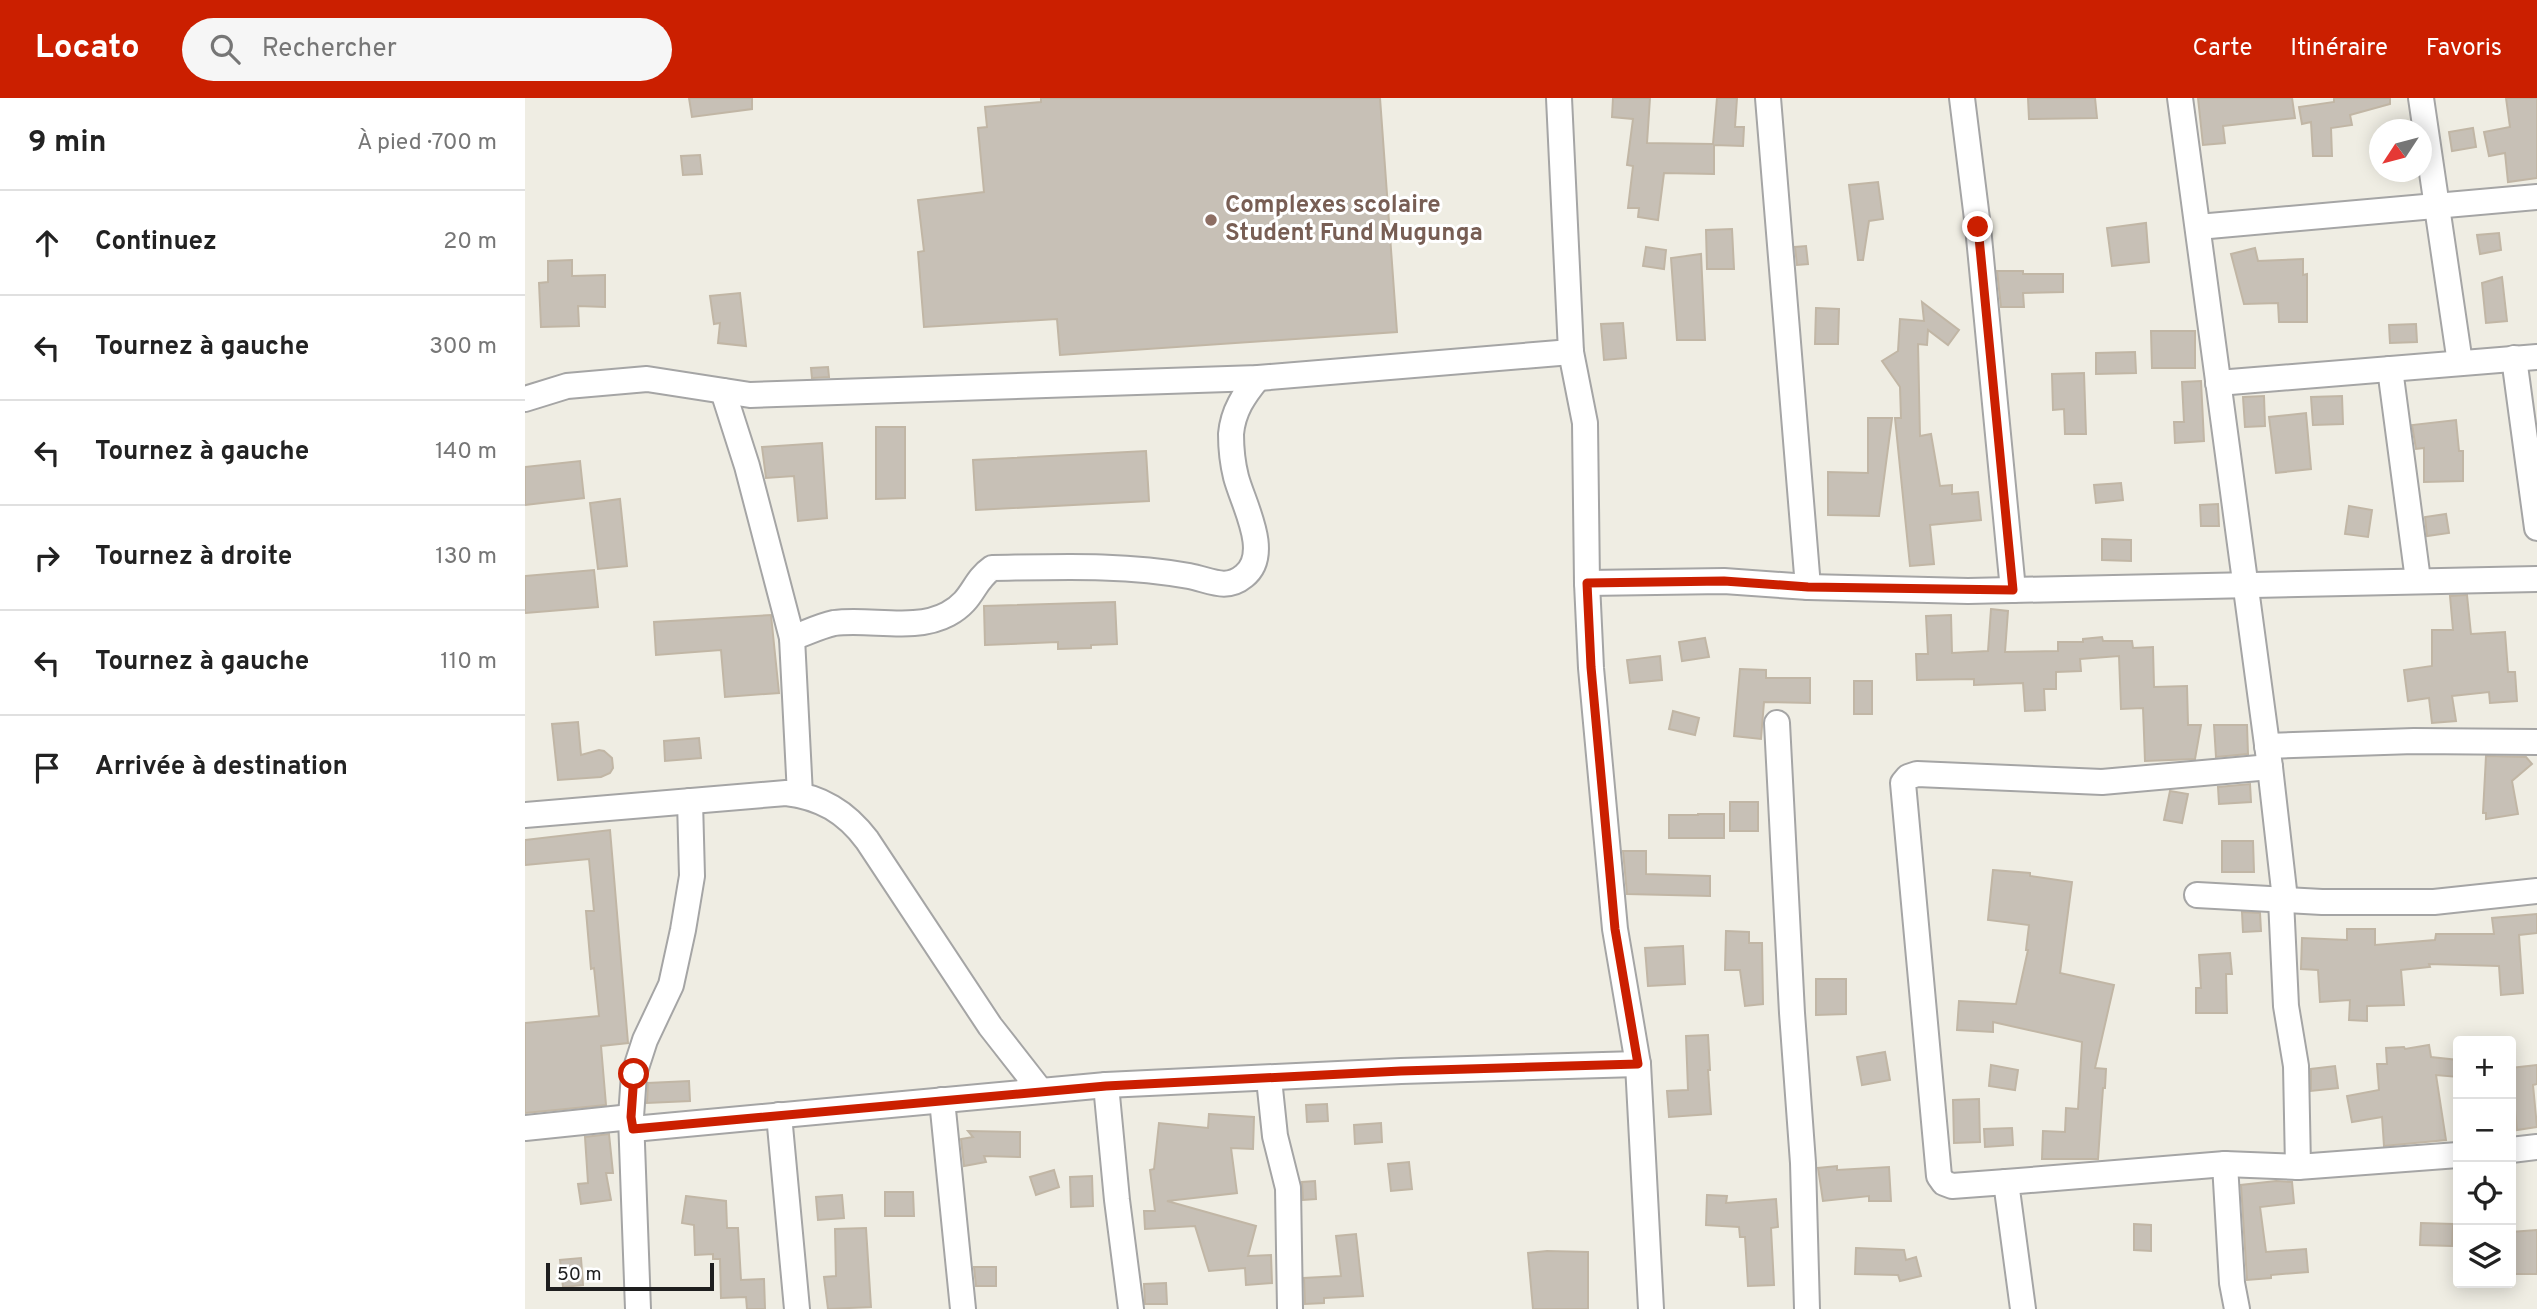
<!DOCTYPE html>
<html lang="fr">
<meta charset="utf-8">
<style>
:root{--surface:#fff;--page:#f6f6f6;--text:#222;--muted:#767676;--line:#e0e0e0;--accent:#cb1f00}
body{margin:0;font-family:Overpass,sans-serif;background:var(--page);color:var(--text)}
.controls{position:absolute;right:21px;bottom:21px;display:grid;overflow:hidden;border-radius:7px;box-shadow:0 4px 18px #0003}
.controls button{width:63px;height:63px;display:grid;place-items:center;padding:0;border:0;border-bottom:2px solid var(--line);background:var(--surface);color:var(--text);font:35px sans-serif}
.compass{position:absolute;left:1844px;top:21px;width:63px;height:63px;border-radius:50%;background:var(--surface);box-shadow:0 4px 18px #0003;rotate:234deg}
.scale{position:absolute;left:21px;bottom:18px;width:168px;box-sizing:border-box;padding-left:7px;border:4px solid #1e1e1e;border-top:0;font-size:19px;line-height:24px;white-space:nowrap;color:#1e1e1e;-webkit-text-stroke:5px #fff;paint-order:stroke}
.stop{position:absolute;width:21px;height:21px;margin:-16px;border:5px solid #cb1f00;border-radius:50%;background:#fff}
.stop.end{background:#cb1f00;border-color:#fff;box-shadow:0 2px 7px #0008}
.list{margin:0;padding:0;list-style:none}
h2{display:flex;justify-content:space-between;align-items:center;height:91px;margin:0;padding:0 28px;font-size:30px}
h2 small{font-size:23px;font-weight:400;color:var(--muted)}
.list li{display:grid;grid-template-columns:46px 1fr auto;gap:21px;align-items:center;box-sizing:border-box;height:105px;padding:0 28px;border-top:2px solid var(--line)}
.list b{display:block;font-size:26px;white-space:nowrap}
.list em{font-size:23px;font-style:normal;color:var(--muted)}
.icon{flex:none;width:38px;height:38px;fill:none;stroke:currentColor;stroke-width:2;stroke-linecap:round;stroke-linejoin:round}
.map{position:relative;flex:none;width:2012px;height:1211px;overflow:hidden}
header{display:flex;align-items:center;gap:42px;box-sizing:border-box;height:98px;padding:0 35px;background:var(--accent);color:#fff}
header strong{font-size:33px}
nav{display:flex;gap:38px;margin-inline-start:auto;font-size:24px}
.search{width:490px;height:63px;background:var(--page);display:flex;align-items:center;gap:18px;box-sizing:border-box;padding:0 24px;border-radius:38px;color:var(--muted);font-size:26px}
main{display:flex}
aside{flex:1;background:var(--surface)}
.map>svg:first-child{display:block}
.building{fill:#c7c0b6;stroke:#c1b6a5;stroke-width:2}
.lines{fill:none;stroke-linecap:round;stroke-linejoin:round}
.minor-casing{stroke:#a5a5a5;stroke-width:28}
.minor{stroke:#fff;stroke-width:24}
.route{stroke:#cb1f00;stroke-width:9}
.education-dot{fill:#8d6e63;stroke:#fff;stroke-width:2.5}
.labels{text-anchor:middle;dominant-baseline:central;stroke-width:6;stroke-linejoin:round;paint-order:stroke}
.education-label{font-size:24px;font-weight:bold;fill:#785e54;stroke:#fff;text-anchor:start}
</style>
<header>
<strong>Locato</strong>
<div class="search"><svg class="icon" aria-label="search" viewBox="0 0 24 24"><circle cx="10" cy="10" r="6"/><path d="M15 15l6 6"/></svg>Rechercher</div>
<nav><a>Carte</a><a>Itinéraire</a><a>Favoris</a></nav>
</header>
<main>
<aside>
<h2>9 min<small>À pied · 700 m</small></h2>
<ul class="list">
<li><svg class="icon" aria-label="ahead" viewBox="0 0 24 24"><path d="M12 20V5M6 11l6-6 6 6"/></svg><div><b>Continuez</b></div><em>20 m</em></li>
<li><svg class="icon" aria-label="left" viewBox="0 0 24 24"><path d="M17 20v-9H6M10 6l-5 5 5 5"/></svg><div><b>Tournez à gauche</b></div><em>300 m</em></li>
<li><svg class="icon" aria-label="left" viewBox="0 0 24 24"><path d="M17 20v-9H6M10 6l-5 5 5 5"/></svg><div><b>Tournez à gauche</b></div><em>140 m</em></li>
<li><svg class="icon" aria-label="right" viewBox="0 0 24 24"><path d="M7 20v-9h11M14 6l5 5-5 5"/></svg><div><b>Tournez à droite</b></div><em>130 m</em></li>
<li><svg class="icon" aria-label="left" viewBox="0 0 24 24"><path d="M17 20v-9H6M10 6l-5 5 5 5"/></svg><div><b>Tournez à gauche</b></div><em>110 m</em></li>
<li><svg class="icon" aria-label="arrive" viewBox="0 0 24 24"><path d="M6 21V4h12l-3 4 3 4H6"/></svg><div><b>Arrivée à destination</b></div></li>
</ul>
</aside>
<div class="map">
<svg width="2012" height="1211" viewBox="0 0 2012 1211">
<rect width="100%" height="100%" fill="#efede3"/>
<!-- building -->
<g class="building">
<path d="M164,0h63v11l-60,8z"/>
<path d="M516,0h339l17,234 -337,23 -3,-36 -133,8 -6,-75 6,-1 -6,-51 66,-8 -6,-64 9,-1 -2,-20 56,-5z"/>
<path d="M1088,0h37l-3,45 66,1 4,-46h20l-2,29h9l-1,19 -29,-1v29l-50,-1 -6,47 -20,-3 1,-9h-11l5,-42 -6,-1 6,-46 -21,-2z"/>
<path d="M1503,0h67l2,20 -68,1z"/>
<path d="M1673,0h94l3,20 -72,8 2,17 -22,2z"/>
<path d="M1809,0h56v6l-40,11 2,10 -21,3 1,28h-19l-2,-34 -9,2 -3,-17 35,-5z"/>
<path d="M1981,0h31v80l-29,4 -3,-29 -16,3 -5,-24 26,-5z"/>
<path d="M1948,30l3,19 -24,4 -3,-19z"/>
<path d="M175,57l2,19 -19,1 -2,-19z"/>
<path d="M1353,84l5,37 -14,2 -6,39h-5l-9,-75z"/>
<path d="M1621,125l3,39 -37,4 -5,-38z"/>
<path d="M1207,131l2,40h-27l-1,-39z"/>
<path d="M1974,135l2,17 -21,4 -3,-19z"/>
<path d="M1281,148l2,18 -11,1 -2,-18z"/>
<path d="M1121,149l20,3 -2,19 -21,-3z"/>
<path d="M1730,150l3,13 45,-2v16l4,-1v48h-28l-1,-19 -34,1 -13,-50z"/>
<path d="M1176,156l4,86h-28l-6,-82z"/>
<path d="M47,162v16l33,-1v32l-27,-1 1,20 -38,1 -2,-44 9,-1v-21z"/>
<path d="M1472,173h26v3h40v18l-40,1 1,14h-23z"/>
<path d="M1977,179l5,44 -21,2 -4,-40z"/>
<path d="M215,195l6,53 -28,-3 2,-20 -6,1 -4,-28z"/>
<path d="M1397,204l37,28 -11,15 -20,-15 -1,15 -9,-1 2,92 11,-2 9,52 12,-1v9l26,-2 3,28 -51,5 4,39 -24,2 -15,-148h6l-1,-31 -18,-26 16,-10 2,-32 24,2z"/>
<path d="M1291,210l23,1 -1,35h-23z"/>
<path d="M1098,225l3,35 -22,2 -3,-36z"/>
<path d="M1891,226l1,18 -27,1 -1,-18z"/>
<path d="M1626,233h44v37h-43z"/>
<path d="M1610,254l1,21 -40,1v-21z"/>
<path d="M303,269l1,10 -17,1 -1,-10z"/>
<path d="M1559,275l2,61h-21l-1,-25 -11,1 -1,-36z"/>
<path d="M1676,283l3,60 -29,2 -1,-21h10l-2,-40z"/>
<path d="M1739,298l1,30 -20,1 -2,-30z"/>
<path d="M1817,298l1,28 -30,1 -2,-28z"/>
<path d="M1781,315l5,56 -35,4 -7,-56z"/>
<path d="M1343,320h24l-13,98 -51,-1v-43l40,1z"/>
<path d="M1931,322l3,31h4v30l-39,1v-34l-8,1 -4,-24z"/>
<path d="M351,329h29v71l-29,1z"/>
<path d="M297,345l5,75 -29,3 -4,-45 -28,2 -4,-31z"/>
<path d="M621,353l3,50 -173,9 -3,-50z"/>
<path d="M55,363l4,37 -59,7v-38z"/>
<path d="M1596,385l2,17 -27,3 -2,-18z"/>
<path d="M95,401l7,67 -29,3 -8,-66z"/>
<path d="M1693,406l1,22h-18l-1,-21z"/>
<path d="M1824,408l23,4 -4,27 -23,-3z"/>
<path d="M1921,416l3,19 -22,3 -2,-19z"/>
<path d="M1577,441l29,1v21l-29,-1z"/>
<path d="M69,472l4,37 -73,6v-37z"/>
<path d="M1942,497l4,39 34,-2 3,40h7l2,29 -27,2 -1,-11 -37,4 4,25 -24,2 -3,-25 -21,3 -4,-31 28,-4v-36h21l-3,-34z"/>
<path d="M590,504l2,42 -26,1v3l-33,1v-7l-73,3 -1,-39z"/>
<path d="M1466,511l17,2 -3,41 53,-1v-9h25v-3l19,-2 1,4h29l1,7 20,-1 1,40 33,-1 1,39h13l-6,34 -50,2 -2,-53 -22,1 -2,-53 -39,3 1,12 -25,1v17h-12l1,21 -20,1 -2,-28 -49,2v-6l-57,1 -1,-26h12l-2,-38 25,-1 1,38 36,-2z"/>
<path d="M246,517l8,78 -54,4 -4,-47 -65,5 -2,-33z"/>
<path d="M1180,540l4,19 -27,4 -3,-19z"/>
<path d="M1135,558l2,24 -32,3 -3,-23z"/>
<path d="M1215,571l26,1v8h44v25l-46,-1 -3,37 -27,-3z"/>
<rect x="1329" y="583" width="18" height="33"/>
<path d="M1148,613l26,7 -4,17 -26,-6z"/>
<path d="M53,624l3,33 18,-5 5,1 8,7 1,10 -3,5 -9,4 -43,3 -6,-56z"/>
<path d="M1689,627h33l1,29 -32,3z"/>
<path d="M174,640l2,20 -36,3 -1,-20z"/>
<path d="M1961,658l40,1 6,7 -20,17 6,33 -32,5v-6h-3z"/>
<path d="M1725,686l1,18 -32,2 -1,-17z"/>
<path d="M1645,693l18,3 -6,29 -18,-3z"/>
<rect x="1205" y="704" width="28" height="29"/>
<path d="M1173,716h26v24h-55v-23h29z"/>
<path d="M85,732l18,213 -27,3 5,59 -81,8v-90l74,-7 -5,-48 -3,1 -5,-58h8l-5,-52 -64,6v-25z"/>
<path d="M1697,743h31l1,31h-32z"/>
<path d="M1098,753h23v23l64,2v20l-83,-2z"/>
<path d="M1468,772l37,3v3l42,6 -12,91 54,12 -19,83 11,1 -1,19h-2l-5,71h-56l1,-28 22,1 1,-24 12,1 4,-67 -89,-20v10l-36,-2 2,-29 57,3 12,-54h-2l3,-25 -41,-5z"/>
<path d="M1717,814l18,1 1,18 -18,1z"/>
<path d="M2012,816v19l-18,2 4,58 -22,2 -2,-29 -70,-2 1,3 -29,3 3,35 -37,1v15l-18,-1 1,-20 -30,2 -2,-32 -17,-1 1,-31 45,2v-11h28v16l60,-5 1,-6h58l-2,-16z"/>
<path d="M1201,833l23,1v11h13l1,61 -18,2 -5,-36h-15z"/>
<path d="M1158,848l2,38 -37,2 -3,-38z"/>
<path d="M1705,855l2,21h-6l1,39h-31v-25h5l-2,-33z"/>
<path d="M1291,881h30v35l-30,1z"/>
<path d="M1183,937l2,35h-2l3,44 -42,3 -2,-26 21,-1 -2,-54z"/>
<path d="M1904,947l2,12 27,3v17l-22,-2 10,65 -62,6 -2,-29 -30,5 -5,-26 32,-6 -2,-26h10l-1,-16 18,-1 1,2z"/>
<path d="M1360,954l5,28 -28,5 -5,-28z"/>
<path d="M1466,967l27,5 -3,20 -26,-4z"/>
<path d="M2012,967v19l-4,1 4,42 -20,3 -6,-62z"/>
<path d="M1810,968l3,22 -27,3v-22z"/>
<path d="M164,983l1,20 -43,2 1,-20z"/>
<path d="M1454,1001l1,43 -26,1 -1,-43z"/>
<path d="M802,1006l1,17 -21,1 -1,-17z"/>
<path d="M684,1016l45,3 -1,32 -22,-1 6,45 -70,8 89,25 -8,30 23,-1 1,28 -26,2 -1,-17 -36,3 -14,-45 -50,3 -1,-18h11l-5,-41 4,-1 5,-46 49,5z"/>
<path d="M856,1025l1,19 -27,2 -1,-19z"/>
<path d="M1487,1030l1,17 -28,2 -1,-18z"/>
<path d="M443,1033l52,1v25l-36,-1 2,6 -22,4 -3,-27 12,-2z"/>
<path d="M84,1036l4,39h-7l5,27 -30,4 -3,-20 10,-1 -3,-46z"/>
<path d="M884,1064l3,27 -21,2 -3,-27z"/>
<path d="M1312,1068v4l52,-3 2,34h-22v-5l-46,5 -5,-33z"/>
<path d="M529,1072l5,17 -23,8 -6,-18z"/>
<path d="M567,1078l1,30 -22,1 -1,-30z"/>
<path d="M790,1083l1,18 -13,1 -1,-18z"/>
<path d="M1751,1083l16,1 2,21 -34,4 6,45 40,-3 2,23 -37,3v3l-24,2 -6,-95z"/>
<path d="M360,1094h28l1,24h-29z"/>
<path d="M317,1097l2,23 -26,2 -2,-23z"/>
<path d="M1182,1097l20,1 -1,7 50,-4 2,28 -7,1 3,57 -26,1 -3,-49h-5l-1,-10 -33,-2z"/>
<path d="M161,1098l40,5 1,27h11l3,52 23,-1 1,30h-18l-1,-12 -25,1 -1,-39h-7v-5l-18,1 -1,-30 -12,-2z"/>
<path d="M1896,1125l32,1 -1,22 -32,-1z"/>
<path d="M1609,1126l17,1v26l-17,-1z"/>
<path d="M341,1130l5,79 -43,2 -4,-32 12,-1 -1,-47z"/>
<path d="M2012,1132v44h-26v-42z"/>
<path d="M831,1136l7,62 -39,2v5l-19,1 -1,-26 37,-2 -5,-40z"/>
<path d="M1331,1150l48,2 2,10 10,-3 5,19 -21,5 -2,-6 -43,-1z"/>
<path d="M1022,1153l41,1v57h-55l-5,-56z"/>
<path d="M56,1160l2,27 -20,2 -3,-27z"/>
<path d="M449,1169h22v19h-20z"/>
<path d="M641,1185l1,21h-22l-1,-20z"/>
</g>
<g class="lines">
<defs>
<g id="minor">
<path d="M1034,0l12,254 14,71 2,160 4,85 24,261 23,135 13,245"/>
<path d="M1243,0l40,489"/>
<path d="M1437,0l16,129 35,363"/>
<path d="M1655,0l90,669 15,132"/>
<path d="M1896,0l39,265"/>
<path d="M1673,129l339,-30"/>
<path d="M1989,260l23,170"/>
<path d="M1865,271l28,211"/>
<path d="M1693,285l319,-26"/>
<path d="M198,293l24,75 45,172 8,157"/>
<path d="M0,301l42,-13 80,-7 103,16 508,-17 313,-26"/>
<path d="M1062,485l137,-2 84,6 160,4 569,-12"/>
<path d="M267,540c14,-5 28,-12 42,-15 36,-5 81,9 114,-9 26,-14 24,-32 44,-46 66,-1 132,-4 197,8 21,4 37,15 55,0 28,-22 -1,-72 -8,-99 -3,-12 -5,-30 -5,-43 2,-23 13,-39 27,-56"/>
<path d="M1252,625l15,290 11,150 4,146"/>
<path d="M1742,648l147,-5 123,1"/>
<path d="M0,717l261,-22c35,4 60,19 81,47l123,186 50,64"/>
<path d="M1672,797l125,7h112l103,-11"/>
<path d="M1756,802l5,106 10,60 2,101"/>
<path d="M744,981l6,57 13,52 2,121"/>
<path d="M581,987l11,115 14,109"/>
<path d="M417,1002l21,209"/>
<path d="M254,1017l18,194"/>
<path d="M0,1030l106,-11"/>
<path d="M108,1031l473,-44 295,-14 237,-7"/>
<path d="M1986,1052l26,-3"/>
<path d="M1700,1066l7,119 5,26"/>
<path d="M1481,1084l-54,4 -8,-3 -5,-7 -36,-393 5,-6 9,-3 185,8 168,-15"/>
<path d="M113,1211l-7,-192 3,-43 11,-34 26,-55 12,-55 9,-54 -2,-75"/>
<path d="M1498,1211l-17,-127 219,-18 73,3 160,-12"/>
</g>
</defs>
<!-- minor casing -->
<use href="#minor" class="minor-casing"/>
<!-- minor -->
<use href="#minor" class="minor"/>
</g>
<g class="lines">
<!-- route -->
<path class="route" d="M109,976l-3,43 2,12 473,-43 295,-15 237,-7 -23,-135 -24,-262 -4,-84 137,-2 84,6 205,3 -35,-363"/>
</g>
<!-- markers -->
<circle class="education-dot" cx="686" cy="122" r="7"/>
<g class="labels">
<!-- education labels -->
<g class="education-label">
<text x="700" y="108">Complexes scolaire<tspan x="700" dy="28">Student Fund Mugunga</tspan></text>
</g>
</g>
</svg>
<div class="controls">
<button>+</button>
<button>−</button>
<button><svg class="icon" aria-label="locate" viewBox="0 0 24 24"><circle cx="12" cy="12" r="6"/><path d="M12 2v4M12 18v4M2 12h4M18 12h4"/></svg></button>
<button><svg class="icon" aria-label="layers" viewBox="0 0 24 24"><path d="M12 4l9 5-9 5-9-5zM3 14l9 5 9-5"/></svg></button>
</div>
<svg class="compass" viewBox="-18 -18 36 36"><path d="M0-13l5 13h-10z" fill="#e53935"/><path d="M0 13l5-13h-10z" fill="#767676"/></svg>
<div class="scale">50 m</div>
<div class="stop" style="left:109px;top:976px"></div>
<div class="stop end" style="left:1453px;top:129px"></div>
</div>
</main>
